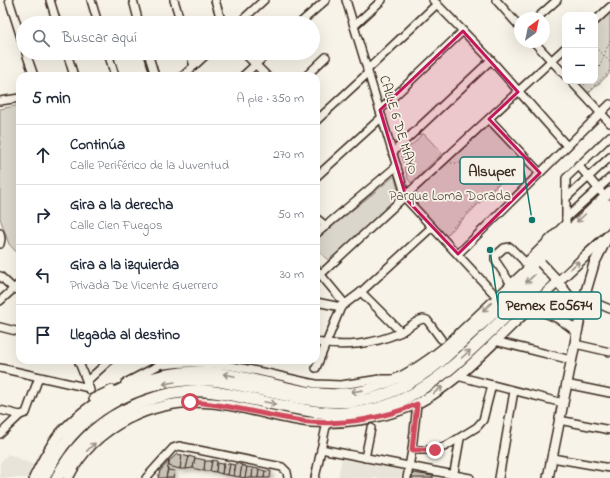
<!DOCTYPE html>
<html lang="es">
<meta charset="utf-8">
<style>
:root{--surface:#fff;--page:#f2f2f3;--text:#1f2937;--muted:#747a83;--line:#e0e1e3}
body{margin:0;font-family:"Indie Flower",sans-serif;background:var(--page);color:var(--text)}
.controls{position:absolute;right:12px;top:12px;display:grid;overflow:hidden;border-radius:8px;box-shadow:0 4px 16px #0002}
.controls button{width:36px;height:36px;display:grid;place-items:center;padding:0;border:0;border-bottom:1px solid var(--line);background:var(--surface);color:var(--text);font:20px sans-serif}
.compass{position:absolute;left:514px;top:12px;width:36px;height:36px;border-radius:50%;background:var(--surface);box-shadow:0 4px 16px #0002;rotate:33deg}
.stop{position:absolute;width:12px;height:12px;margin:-9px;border:3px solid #d1495b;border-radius:50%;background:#fff}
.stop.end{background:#d1495b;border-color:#fff;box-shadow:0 1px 4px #0008}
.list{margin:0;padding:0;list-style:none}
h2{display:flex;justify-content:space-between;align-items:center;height:52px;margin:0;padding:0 16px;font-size:17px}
h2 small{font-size:13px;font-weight:400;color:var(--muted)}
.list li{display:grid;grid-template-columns:26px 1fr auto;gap:12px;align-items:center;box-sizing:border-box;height:60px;padding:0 16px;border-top:1px solid var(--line)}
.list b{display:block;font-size:15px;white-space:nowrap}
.list p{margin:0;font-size:13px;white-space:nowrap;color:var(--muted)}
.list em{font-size:13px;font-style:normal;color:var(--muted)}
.icon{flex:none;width:22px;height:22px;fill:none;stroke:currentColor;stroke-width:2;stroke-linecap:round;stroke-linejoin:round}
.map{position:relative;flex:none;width:610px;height:478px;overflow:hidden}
.search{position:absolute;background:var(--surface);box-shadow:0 4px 16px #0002;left:16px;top:16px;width:304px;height:44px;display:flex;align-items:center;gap:10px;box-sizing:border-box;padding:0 14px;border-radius:22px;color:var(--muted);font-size:15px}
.panel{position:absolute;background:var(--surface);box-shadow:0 4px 16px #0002;left:16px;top:72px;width:304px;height:292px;border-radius:12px}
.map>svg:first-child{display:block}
.built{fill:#e9e4d9}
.green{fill:#dbd6cb;stroke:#8b8074}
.building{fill:#c8c1b6;stroke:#3b2a1e;filter:url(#shadow)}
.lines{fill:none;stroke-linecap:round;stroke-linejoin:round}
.minor-casing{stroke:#3b2a1e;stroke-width:10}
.major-casing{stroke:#3b2a1e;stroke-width:12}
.highway-casing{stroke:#3b2a1e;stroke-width:14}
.path{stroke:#3b2a1e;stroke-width:1;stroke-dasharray:1 3;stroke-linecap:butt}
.minor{stroke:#f7f3e8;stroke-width:7}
.major{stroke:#f7f3e8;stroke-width:9}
.highway{stroke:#f7f3e8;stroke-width:11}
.major-bridge-casing{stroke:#3b2a1e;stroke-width:12;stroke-linecap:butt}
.major-bridge{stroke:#f7f3e8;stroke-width:9}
.oneway{stroke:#998e83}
.route{stroke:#d1495b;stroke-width:5}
.marked{fill:#c2185b;fill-opacity:0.2;stroke:#c2185b;stroke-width:3;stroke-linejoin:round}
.labels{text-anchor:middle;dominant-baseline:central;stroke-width:3.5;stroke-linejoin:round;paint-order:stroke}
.street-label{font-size:14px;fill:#3b2a1e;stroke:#f7f3e8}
.park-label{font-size:14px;fill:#5b4c41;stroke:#f7f3e8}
.leader{fill:none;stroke:#0f766e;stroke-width:1.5}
.callout-dot{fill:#0f766e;stroke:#f7f3e8;stroke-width:1.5}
.callout{fill:#f7f3e8;stroke:#0f766e;stroke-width:1.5}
.callout-label{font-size:15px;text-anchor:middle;font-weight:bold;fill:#3b2a1e}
</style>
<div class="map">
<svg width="610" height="478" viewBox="0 0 610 478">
<defs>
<filter id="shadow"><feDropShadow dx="2" dy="2" stdDeviation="2" flood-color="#0004"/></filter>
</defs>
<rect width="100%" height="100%" fill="#f7f3e8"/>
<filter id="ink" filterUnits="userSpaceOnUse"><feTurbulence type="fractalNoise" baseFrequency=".025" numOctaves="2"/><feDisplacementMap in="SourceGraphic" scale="8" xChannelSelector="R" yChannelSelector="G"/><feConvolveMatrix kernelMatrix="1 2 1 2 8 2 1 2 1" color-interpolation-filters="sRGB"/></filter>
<g filter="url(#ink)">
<!-- built -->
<g class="built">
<path d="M8,454l26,11 -6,13h-28v-15z"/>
<path d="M342,458l60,12 -1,8h-63z"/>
</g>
<!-- green -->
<g class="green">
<path d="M610,13v60l-22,21 -12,-13h19v-54z"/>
<path d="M20,105v151l-11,-12 -9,-26v-109z"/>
<path d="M488,125l34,36 -76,75 -36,-38z"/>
<path d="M422,134h2l17,18v3l-30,28 -3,-4 -7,-26 14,-11z"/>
<path d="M393,177h2l4,19 -69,66 -14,-13v-9z"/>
</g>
<!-- building -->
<g class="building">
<path d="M177,454l5,1 -2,14 -11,-3v-5z"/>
<path d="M182,455l7,2 -3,12h-6z"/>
<path d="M189,456l6,2 -2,10 -7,1z"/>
<path d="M195,458l10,2 -1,11 -11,-3z"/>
<path d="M212,460l5,1 -1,11 -6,-1z"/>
<path d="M169,461l-3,17h-8l2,-7z"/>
<path d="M205,461h7l-2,10h-6z"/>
<path d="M217,463l6,1 -1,10 -6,-2z"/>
<path d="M224,463l6,1 -2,11 -6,-1z"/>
<path d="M236,463l6,2 -2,12 -6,-1z"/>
<path d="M230,464l5,1 -1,11 -6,-1z"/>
<path d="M242,465l5,2 -2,11 -5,-1z"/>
<path d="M247,467l6,1 -1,10h-7z"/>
<path d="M253,468l6,1 -1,9h-6z"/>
<path d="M259,469l6,2 -1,7h-6z"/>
<path d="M168,470l7,1 -2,7h-7z"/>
<path d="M265,471h6l-1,7h-6z"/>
<path d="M413,473l20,3v2h-21z"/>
</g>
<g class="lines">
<defs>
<g id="minor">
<path d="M9,0l14,44"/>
<path d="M50,0l7,23"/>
<path d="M91,0l7,23"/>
<path d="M133,0l6,23"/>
<path d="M174,0l7,23"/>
<path d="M215,0l7,23"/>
<path d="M346,0l61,200 90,97"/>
<path d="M433,0l58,60 76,86"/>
<path d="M496,0l24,27"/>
<path d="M537,18l20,-18"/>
<path d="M595,21l15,-14"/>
<path d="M239,23l25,-23"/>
<path d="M300,23l26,-23"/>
<path d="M354,26l28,-26"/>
<path d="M534,42l31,33"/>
<path d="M26,53l8,23"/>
<path d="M67,53l7,23"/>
<path d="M108,53l7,23"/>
<path d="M148,53l7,23"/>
<path d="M190,53l4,13"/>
<path d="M244,53l23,23"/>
<path d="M367,70l70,-66"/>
<path d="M183,76l25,-23"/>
<path d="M243,76l25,-23"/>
<path d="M306,76l20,-19"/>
<path d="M571,81l39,42"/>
<path d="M0,101l20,-3"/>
<path d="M380,110l83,-79"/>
<path d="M489,119l51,54"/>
<path d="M316,121l52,-48"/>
<path d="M393,152l98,-92"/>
<path d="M578,165l23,27"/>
<path d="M316,177l66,-60"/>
<path d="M566,198l44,-41"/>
<path d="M316,218l10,8"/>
<path d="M566,218l44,-40"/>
<path d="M566,232v-54l44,-42"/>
<path d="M0,233l1,6 -1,5"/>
<path d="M316,234l81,-68"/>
<path d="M458,254l152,-150"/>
<path d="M525,263l41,-40"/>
<path d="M316,269l29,35"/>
<path d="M321,274l244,-226"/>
<path d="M0,276l14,13 6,1"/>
<path d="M511,284l-16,-24v-4l9,-8 6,-1 20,20"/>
<path d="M361,292l40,40"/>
<path d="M584,298l26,11"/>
<path d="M0,301l20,-18"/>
<path d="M316,302l25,5"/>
<path d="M0,327l20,5"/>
<path d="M495,341l76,19"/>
<path d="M316,342c27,6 58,2 83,-9 8,-4 16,-12 24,-14l4,1 14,19"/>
<path d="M575,344l35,8"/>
<path d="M78,360l12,30"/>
<path d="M164,365c51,-8 103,9 152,19l25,1 39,-6h15"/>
<path d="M0,368l89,20"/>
<path d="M316,368l25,-61 20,-15 71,-65"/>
<path d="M457,376l106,27"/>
<path d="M87,381l23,-21"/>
<path d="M125,383l42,-22"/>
<path d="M566,384l44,9"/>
<path d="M93,398l19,-9"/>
<path d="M0,410l20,5 6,-2 13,-36"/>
<path d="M559,420l51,10"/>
<path d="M0,434l20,-19"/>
<path d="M321,449l149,29"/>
<path d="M412,450h23l11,-4 31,-19 6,-7 9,-35"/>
<path d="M365,458l6,-30"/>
<path d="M552,458l58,10"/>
<path d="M146,478l27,-30 6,-2 103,21 5,5 1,6"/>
<path d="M315,478l12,-56"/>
<path d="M407,478l5,-28 5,-46"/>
<path d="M453,478l7,-39"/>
<path d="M499,478l15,-87"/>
</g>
<g id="major">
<path d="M555,278l19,25 5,14"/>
<path d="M529,309c19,2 33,9 47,22"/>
<path d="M34,478c7,-14 14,-29 24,-42 39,-45 100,-70 159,-64 32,4 63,15 95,20 51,8 95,-13 133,-45l165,-155"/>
<path d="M68,478c26,-53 88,-81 145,-75 33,3 65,16 98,19 32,2 68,-3 98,-15 38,-15 73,-53 102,-81 33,-31 65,-62 99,-92"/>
<path d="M548,478l36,-180 10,-34 12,-24"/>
</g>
<g id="highway">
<path d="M44,478c28,-64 95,-102 164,-98 12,0 24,4 36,6 37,8 75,19 114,15 31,-3 59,-21 83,-40l169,-156"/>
<path d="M57,478c14,-28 38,-53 66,-67 21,-11 43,-18 67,-20 17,-2 35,3 52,6 47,10 99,26 147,8 46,-17 80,-53 115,-87 35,-33 70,-68 106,-100"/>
</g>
</defs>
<!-- minor casing -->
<use href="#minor" class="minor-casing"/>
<!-- major casing -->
<use href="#major" class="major-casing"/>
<!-- highway casing -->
<use href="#highway" class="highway-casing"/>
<!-- path -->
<g class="path">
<path d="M595,47l15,15"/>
<path d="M595,78l15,-38"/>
<path d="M582,81l3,4"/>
<path d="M594,81l1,5"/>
<path d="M589,92l21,-22"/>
<path d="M451,163l64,1"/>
<path d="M447,233l73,-72"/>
</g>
<!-- minor -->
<use href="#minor" class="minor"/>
<!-- major -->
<use href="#major" class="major"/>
<!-- highway -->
<use href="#highway" class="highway"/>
<defs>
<path id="major-bridge" d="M541,263l14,15"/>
</defs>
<!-- major-bridge casing -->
<use href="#major-bridge" class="major-bridge-casing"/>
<!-- major-bridge -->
<use href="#major-bridge" class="major-bridge"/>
</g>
<!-- one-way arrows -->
<defs><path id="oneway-shaft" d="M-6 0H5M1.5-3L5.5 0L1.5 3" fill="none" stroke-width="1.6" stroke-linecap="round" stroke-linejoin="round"/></defs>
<g class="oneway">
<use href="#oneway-shaft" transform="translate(581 218) rotate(138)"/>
<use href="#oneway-shaft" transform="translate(575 265) rotate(-41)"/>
<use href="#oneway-shaft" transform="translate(530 279) rotate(137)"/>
<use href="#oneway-shaft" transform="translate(487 307) rotate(137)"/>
<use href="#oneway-shaft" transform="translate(466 354) rotate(-42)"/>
<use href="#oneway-shaft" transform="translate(229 375) rotate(-168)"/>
<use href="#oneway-shaft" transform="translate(169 383) rotate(170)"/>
<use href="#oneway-shaft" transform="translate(438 390) rotate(-37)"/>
<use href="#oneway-shaft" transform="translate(357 391) rotate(172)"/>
<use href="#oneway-shaft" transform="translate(270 403) rotate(12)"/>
<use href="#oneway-shaft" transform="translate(91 447) rotate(-44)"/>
</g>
</g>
<g class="lines" filter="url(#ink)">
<!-- route -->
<path class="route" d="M190,402c41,2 79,15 120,20 35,3 75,-4 107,-18l-5,46h23"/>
</g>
<!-- marked area -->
<path class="marked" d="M463,31l55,61 -29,27 51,54 -82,81 -51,-54 -27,-90z"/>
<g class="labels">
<!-- street labels -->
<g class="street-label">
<text transform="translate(398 125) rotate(73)">CALLE 6 DE MAYO</text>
</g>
<!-- park labels -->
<g class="park-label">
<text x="450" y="196">Parque Loma Dorada</text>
</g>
</g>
<!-- callouts -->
<path class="leader" d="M532 220L524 171M490 250L498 305"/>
<g class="callout-dot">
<circle cx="532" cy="220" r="4"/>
<circle cx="490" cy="250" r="4"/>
</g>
<g class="callout">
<rect x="460" y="157" width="64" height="27" rx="4"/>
<rect x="498" y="292" width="103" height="27" rx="4"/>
</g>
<g class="callout-label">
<text x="492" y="176">Alsuper</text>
<text x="549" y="310">Pemex E05674</text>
</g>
</svg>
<div class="controls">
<button>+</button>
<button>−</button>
</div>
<svg class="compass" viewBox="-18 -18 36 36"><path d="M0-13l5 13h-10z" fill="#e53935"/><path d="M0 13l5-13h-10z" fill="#747a83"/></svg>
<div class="stop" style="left:190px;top:402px"></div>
<div class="stop end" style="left:435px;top:450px"></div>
<div class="search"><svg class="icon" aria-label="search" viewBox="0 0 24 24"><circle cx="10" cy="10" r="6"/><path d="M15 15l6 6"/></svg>Buscar aquí</div>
<section class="panel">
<h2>5 min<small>A pie · 350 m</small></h2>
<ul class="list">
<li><svg class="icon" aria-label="ahead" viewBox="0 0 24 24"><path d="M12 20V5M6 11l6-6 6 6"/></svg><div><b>Continúa</b><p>Calle Periférico de la Juventud</p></div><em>270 m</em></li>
<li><svg class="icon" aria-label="right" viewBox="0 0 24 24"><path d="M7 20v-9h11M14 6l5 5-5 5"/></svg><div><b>Gira a la derecha</b><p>Calle Cien Fuegos</p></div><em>50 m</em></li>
<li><svg class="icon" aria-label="left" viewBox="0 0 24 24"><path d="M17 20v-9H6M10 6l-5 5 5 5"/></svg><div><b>Gira a la izquierda</b><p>Privada De Vicente Guerrero</p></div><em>30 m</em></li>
<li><svg class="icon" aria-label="arrive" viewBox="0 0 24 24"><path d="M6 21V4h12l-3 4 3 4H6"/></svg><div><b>Llegada al destino</b></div></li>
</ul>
</section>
</div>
